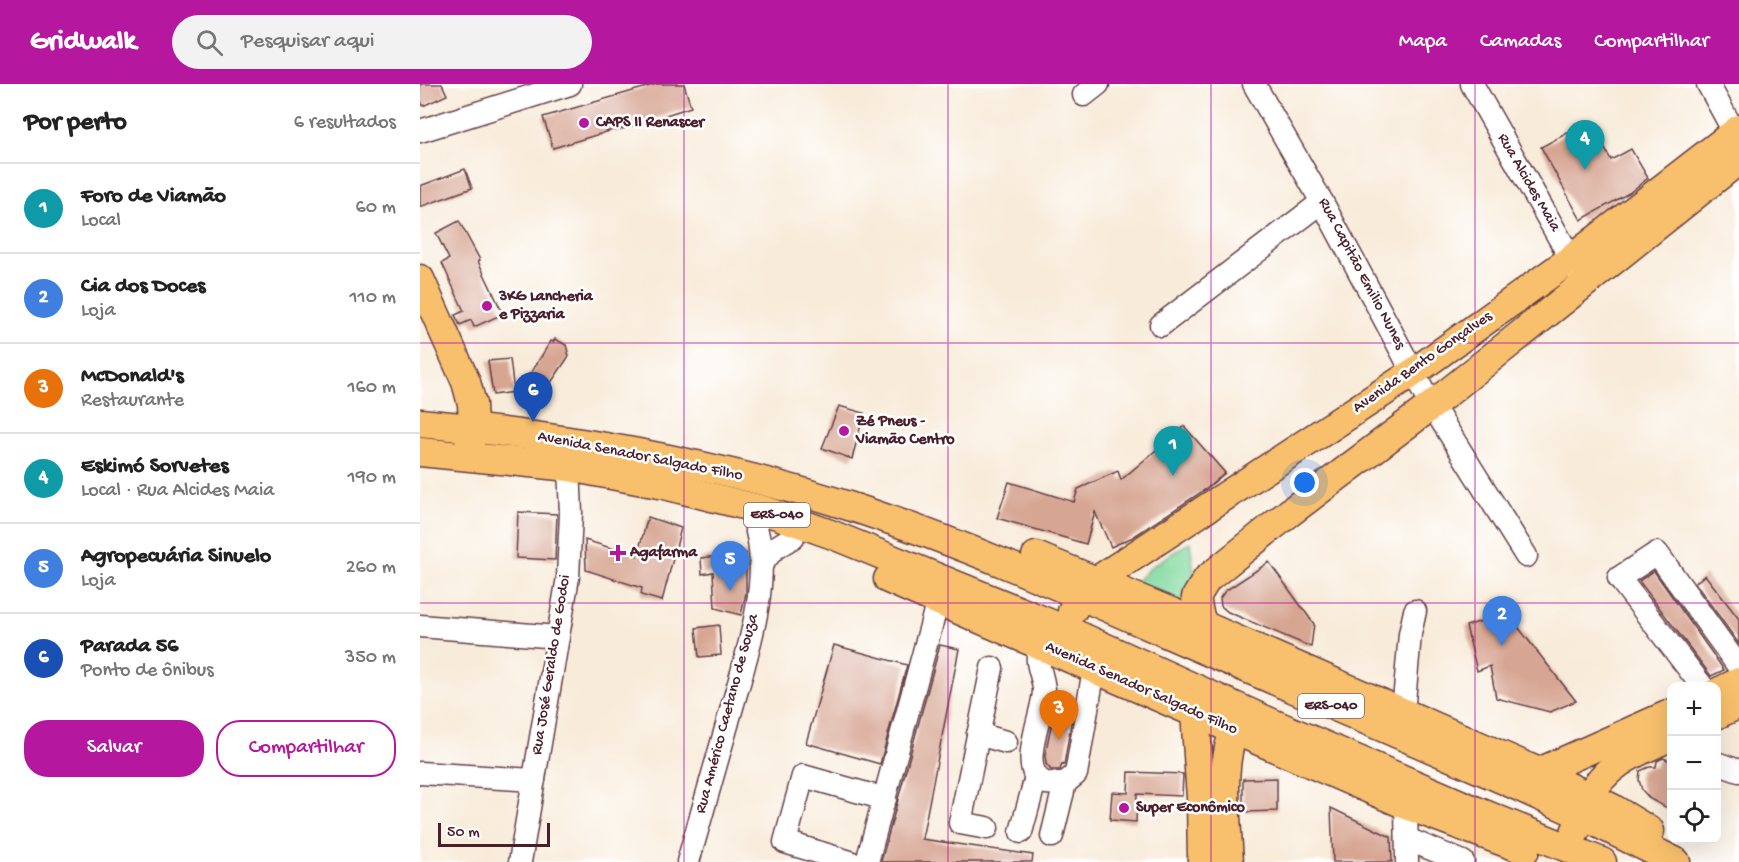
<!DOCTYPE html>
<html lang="pt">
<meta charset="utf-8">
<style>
:root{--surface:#fff;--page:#f2f2f2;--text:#222;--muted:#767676;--line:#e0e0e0;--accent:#b5179e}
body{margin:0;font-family:"Gochi Hand",sans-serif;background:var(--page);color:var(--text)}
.controls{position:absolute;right:18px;bottom:18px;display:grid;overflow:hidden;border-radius:12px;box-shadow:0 6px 24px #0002}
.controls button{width:54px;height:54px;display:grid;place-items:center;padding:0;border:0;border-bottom:2px solid var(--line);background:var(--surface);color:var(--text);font:30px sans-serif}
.scale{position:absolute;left:18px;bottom:15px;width:112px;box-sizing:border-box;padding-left:6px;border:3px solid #4a1f2b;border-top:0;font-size:16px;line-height:21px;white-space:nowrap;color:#4a1f2b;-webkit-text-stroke:4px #fff;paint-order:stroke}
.you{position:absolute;left:885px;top:399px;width:21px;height:21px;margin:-15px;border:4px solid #fff;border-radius:50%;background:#1a73e8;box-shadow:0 0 0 9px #1a73e833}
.badge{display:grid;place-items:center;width:39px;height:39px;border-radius:50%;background:var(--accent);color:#fff;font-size:20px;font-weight:700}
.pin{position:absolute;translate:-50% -50px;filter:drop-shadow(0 2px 3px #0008)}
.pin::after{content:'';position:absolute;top:32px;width:21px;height:18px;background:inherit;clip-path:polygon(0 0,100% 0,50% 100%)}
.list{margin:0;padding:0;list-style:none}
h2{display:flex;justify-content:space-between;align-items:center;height:78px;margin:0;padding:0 24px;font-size:26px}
h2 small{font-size:20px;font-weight:400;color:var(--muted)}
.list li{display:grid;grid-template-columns:39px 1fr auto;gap:18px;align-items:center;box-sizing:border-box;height:90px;padding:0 24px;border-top:2px solid var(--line)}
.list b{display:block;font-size:22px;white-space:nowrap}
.list p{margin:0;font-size:20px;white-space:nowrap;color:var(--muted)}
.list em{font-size:20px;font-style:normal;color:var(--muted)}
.actions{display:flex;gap:12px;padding:18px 24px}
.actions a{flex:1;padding:14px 0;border:2px solid var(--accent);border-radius:24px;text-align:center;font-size:21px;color:var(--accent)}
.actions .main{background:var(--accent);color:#fff}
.icon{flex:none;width:33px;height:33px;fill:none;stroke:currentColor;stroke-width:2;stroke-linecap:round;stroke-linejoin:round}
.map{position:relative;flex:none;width:1319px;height:778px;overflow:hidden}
header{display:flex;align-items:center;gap:36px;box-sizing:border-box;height:84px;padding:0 30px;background:var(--accent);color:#fff}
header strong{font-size:28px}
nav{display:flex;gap:33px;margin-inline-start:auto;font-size:21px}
.search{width:420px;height:54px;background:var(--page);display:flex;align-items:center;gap:15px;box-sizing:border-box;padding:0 21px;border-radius:33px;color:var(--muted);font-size:22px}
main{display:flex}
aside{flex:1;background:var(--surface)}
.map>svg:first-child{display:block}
.green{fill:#80d99f;stroke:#657c65;stroke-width:1.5}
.building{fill:#d7a693}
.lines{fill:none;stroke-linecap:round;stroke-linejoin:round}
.minor-casing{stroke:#643e45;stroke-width:25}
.major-casing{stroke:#643e45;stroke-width:31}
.minor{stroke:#fff;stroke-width:22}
.major{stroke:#f8bf6c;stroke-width:28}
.grid{fill:none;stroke:#b5179e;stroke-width:1.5;stroke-opacity:0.55}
.poi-dot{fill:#b5179e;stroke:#fff;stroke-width:2}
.labels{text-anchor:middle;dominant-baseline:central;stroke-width:5;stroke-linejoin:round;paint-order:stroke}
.shield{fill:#fff;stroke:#80626b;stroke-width:1.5}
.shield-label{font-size:15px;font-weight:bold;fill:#4a1f2b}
.poi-label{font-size:16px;font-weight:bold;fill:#4a1f2b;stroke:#fff;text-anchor:start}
.street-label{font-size:16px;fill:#4a1f2b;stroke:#fff}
</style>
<header>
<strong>Gridwalk</strong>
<div class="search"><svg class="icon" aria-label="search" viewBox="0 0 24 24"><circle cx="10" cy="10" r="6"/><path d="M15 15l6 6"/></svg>Pesquisar aqui</div>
<nav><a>Mapa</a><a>Camadas</a><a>Compartilhar</a></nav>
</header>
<main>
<aside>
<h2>Por perto<small>6 resultados</small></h2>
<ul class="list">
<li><span class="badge" style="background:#0f9aa8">1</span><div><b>Foro de Viamão</b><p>Local</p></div><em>60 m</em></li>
<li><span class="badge" style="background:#3f7fe0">2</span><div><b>Cia dos Doces</b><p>Loja</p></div><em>110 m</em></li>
<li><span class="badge" style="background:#e8710a">3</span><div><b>McDonald's</b><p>Restaurante</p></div><em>160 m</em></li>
<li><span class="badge" style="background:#0f9aa8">4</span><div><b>Eskimó Sorvetes</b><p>Local · Rua Alcides Maia</p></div><em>190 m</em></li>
<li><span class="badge" style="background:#3f7fe0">5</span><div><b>Agropecuária Sinuelo</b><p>Loja</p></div><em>260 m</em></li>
<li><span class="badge" style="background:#1a4fb4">6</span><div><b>Parada 56</b><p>Ponto de ônibus</p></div><em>350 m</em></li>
</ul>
<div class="actions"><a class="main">Salvar</a><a>Compartilhar</a></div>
</aside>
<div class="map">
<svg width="1319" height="778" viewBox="0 0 1319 778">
<rect width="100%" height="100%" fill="#fff"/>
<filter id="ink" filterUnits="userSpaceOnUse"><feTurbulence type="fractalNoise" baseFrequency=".0167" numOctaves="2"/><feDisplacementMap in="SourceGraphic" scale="12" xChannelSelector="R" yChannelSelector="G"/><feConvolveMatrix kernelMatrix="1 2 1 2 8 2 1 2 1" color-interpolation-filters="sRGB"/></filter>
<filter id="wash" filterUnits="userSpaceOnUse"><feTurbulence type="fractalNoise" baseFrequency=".008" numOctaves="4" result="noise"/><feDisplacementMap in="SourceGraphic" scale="24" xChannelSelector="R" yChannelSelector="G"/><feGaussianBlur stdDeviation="1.35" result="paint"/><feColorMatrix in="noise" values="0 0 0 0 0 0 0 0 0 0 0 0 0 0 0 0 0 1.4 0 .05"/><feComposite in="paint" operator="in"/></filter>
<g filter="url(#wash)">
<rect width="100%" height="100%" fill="#f8ebd9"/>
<!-- green -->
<path class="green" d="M770,458l4,32 -14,34 -48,-22 20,-20z"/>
<g id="blocks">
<!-- building -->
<g class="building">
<path d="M0,0h22l5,11 -24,11 -3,-7z"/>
<path d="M237,0h27l7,23 -75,24v-2l-63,19 -10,-31z"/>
<path d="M1170,37l21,39 20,-11 17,29 -19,15 -48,27 -40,-73z"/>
<path d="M45,85l7,19 -52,19v-21z"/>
<path d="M39,137l21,39 -2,1 25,53 -29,13 -3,-7 -11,5 -5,-10 9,-4 -22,-48 7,-4 -13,-26z"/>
<path d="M135,255l11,6 3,11 -25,37 -22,-6 29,-46 2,1z"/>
<path d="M90,275l4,33 -21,3 -5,-34z"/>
<path d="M419,322l25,7 -12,46 -30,-11z"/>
<path d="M764,342l41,47 -19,16 -73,48 -22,10 -16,-35 -9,32 -89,-26 12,-36 65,20 4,-13 40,-18 3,9z"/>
<path d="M98,428l39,2 -2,46 -39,-2z"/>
<path d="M228,433l33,11 -19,73 -21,-6 1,-7 -56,-18 -1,-30 52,16z"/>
<path d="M326,469v40l-5,22 -26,-7 -2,-36 -11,2 -1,-16z"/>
<path d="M849,478l45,62 -3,23 -83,-35 -7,-6 -1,-8 5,-7z"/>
<path d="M1234,487l70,99 -13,6 -72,-95z"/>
<path d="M1285,491l34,44v25l-44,-61z"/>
<path d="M1087,529l69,88 -26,11 -54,-14 -6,-32 -13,5 -11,-45z"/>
<path d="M299,541l2,30 -22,2 -3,-29z"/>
<path d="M414,561l73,20 -27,99 -74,-21z"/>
<path d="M520,561l19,4 -37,190 111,16 -1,7h-151z"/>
<path d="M637,613l14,2 3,6 -10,60 -2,-1 -2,6h-9l-5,-6 -1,-9z"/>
<path d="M1243,674l8,3v49l-21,-11 -8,-9 -3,-10 1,-9 9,-4h7l1,-6z"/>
<path d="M709,688l54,2 -1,22 -45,-2 -1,28 -26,-2 2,-28 16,1z"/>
<path d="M857,694v33l-34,1v-33z"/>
<path d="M911,724l60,29 1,25h-59z"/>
</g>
</g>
</g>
<g filter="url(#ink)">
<use href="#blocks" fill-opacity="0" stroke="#643e45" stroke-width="1.5"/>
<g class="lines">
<defs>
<g id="minor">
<path d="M834,0l68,118 109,204 7,9 88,141"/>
<path d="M1052,0l107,189"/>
<path d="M1288,0l31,57"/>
<path d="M664,11l14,-11"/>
<path d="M0,47l150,-47"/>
<path d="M741,241l161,-123"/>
<path d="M341,480l14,-16 18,-11"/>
<path d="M0,542l138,11"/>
<path d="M620,560c-6,22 2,25 4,45 1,23 -30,84 2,94 5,1 13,0 19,0l11,-9 18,-105"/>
<path d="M1282,602l-83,-108 38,-25 82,114"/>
<path d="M983,629l7,-79 5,-23"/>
<path d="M558,650l28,8"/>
<path d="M1296,679l23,8"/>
<path d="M0,689l114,7"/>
<path d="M986,721l1,57"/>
<path d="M567,744l-27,-5 32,-155"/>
<path d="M601,748l15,-55"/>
<path d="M632,752l13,-53"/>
<path d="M987,755l56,23"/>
<path d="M100,778l48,-285 3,-64 -2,-46"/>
<path d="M268,778c13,-46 26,-92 39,-137 16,-60 49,-146 26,-207"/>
<path d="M430,778l-65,-20 18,-66 82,23"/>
<path d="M447,778l71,-262"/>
</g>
<g id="major">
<path d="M0,195l46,103 6,22 1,24 -4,19"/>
<path d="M0,339c147,13 294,39 435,85 113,37 222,86 331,134 106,47 212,93 318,138l77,35 95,47"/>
<path d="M0,368l149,15 95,18 99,25 70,25 238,97 199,90 202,87 130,53"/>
<path d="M616,472l167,69 336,147 73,36 38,23"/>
<path d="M468,495l518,226 119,45"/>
<path d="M652,527l9,-14 15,-16 318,-209 157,-113 168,-130"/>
<path d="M783,541l-4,-12 -3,-16 11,-18 82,-66 142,-107 308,-246"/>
<path d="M1296,609l23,-11"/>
<path d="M775,629l6,85 1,64"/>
<path d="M1296,631l23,-11"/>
<path d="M1119,688l133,-59"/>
<path d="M1155,748c6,-11 8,-23 14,-35 18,-35 49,-45 83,-61"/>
<path d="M809,778c-2,-40 -10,-94 5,-131"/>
</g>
</defs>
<!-- minor casing -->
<use href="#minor" class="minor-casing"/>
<!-- major casing -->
<use href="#major" class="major-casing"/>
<!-- minor -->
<use href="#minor" class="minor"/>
<!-- major -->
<use href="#major" class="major"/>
</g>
</g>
<!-- grid -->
<path class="grid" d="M264,0v778M528,0v778M791,0v778M1055,0v778M0,259h1319M0,519h1319"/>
<!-- markers -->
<g class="poi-dot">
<circle cx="164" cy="39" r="6"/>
<circle cx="67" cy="222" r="6"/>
<circle cx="424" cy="347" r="6"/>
<path d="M195 460h6v6h6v6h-6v6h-6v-6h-6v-6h6z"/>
<circle cx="704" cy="724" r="6"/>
</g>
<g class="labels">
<!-- shield labels -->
<g class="shield">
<rect x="324" y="419" width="66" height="24" rx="4.5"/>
<rect x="878" y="610" width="66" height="24" rx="4.5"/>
</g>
<g class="shield-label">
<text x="357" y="431">ERS-040</text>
<text x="911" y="622">ERS-040</text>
</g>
<!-- poi labels -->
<g class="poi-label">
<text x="176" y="39">CAPS II Renascer</text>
<text x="79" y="213">3KG Lancheria<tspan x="79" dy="18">e Pizzaria</tspan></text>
<text x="436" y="338">Zé Pneus -<tspan x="436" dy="18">Viamão Centro</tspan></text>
<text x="210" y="469">Agafarma</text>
<text x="716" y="724">Super Econômico</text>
</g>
<!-- street labels -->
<g class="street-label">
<text transform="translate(1108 99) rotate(60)">Rua Alcides Maia</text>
<text transform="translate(941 190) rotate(62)">Rua Capitão Emilio Nunes</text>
<text transform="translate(1003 279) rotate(-35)">Avenida Bento Gonçalves</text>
<text transform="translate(220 373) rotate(11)">Avenida Senador Salgado Filho</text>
<text transform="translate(132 581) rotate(-81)">Rua José Geraldo de Godoi</text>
<text transform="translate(721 605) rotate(24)">Avenida Senador Salgado Filho</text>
<text transform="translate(308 630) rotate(-75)">Rua Américo Caetano de Souza</text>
</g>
</g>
</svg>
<div class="controls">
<button>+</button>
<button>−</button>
<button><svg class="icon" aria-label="locate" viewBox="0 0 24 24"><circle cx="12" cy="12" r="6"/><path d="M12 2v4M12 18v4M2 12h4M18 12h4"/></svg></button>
</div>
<div class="scale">50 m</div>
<div class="you"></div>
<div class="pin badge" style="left:753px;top:392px;background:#0f9aa8">1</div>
<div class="pin badge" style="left:1082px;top:562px;background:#3f7fe0">2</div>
<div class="pin badge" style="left:639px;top:656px;background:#e8710a">3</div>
<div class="pin badge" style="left:1165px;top:86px;background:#0f9aa8">4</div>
<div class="pin badge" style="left:310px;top:507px;background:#3f7fe0">5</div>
<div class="pin badge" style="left:113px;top:338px;background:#1a4fb4">6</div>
</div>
</main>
